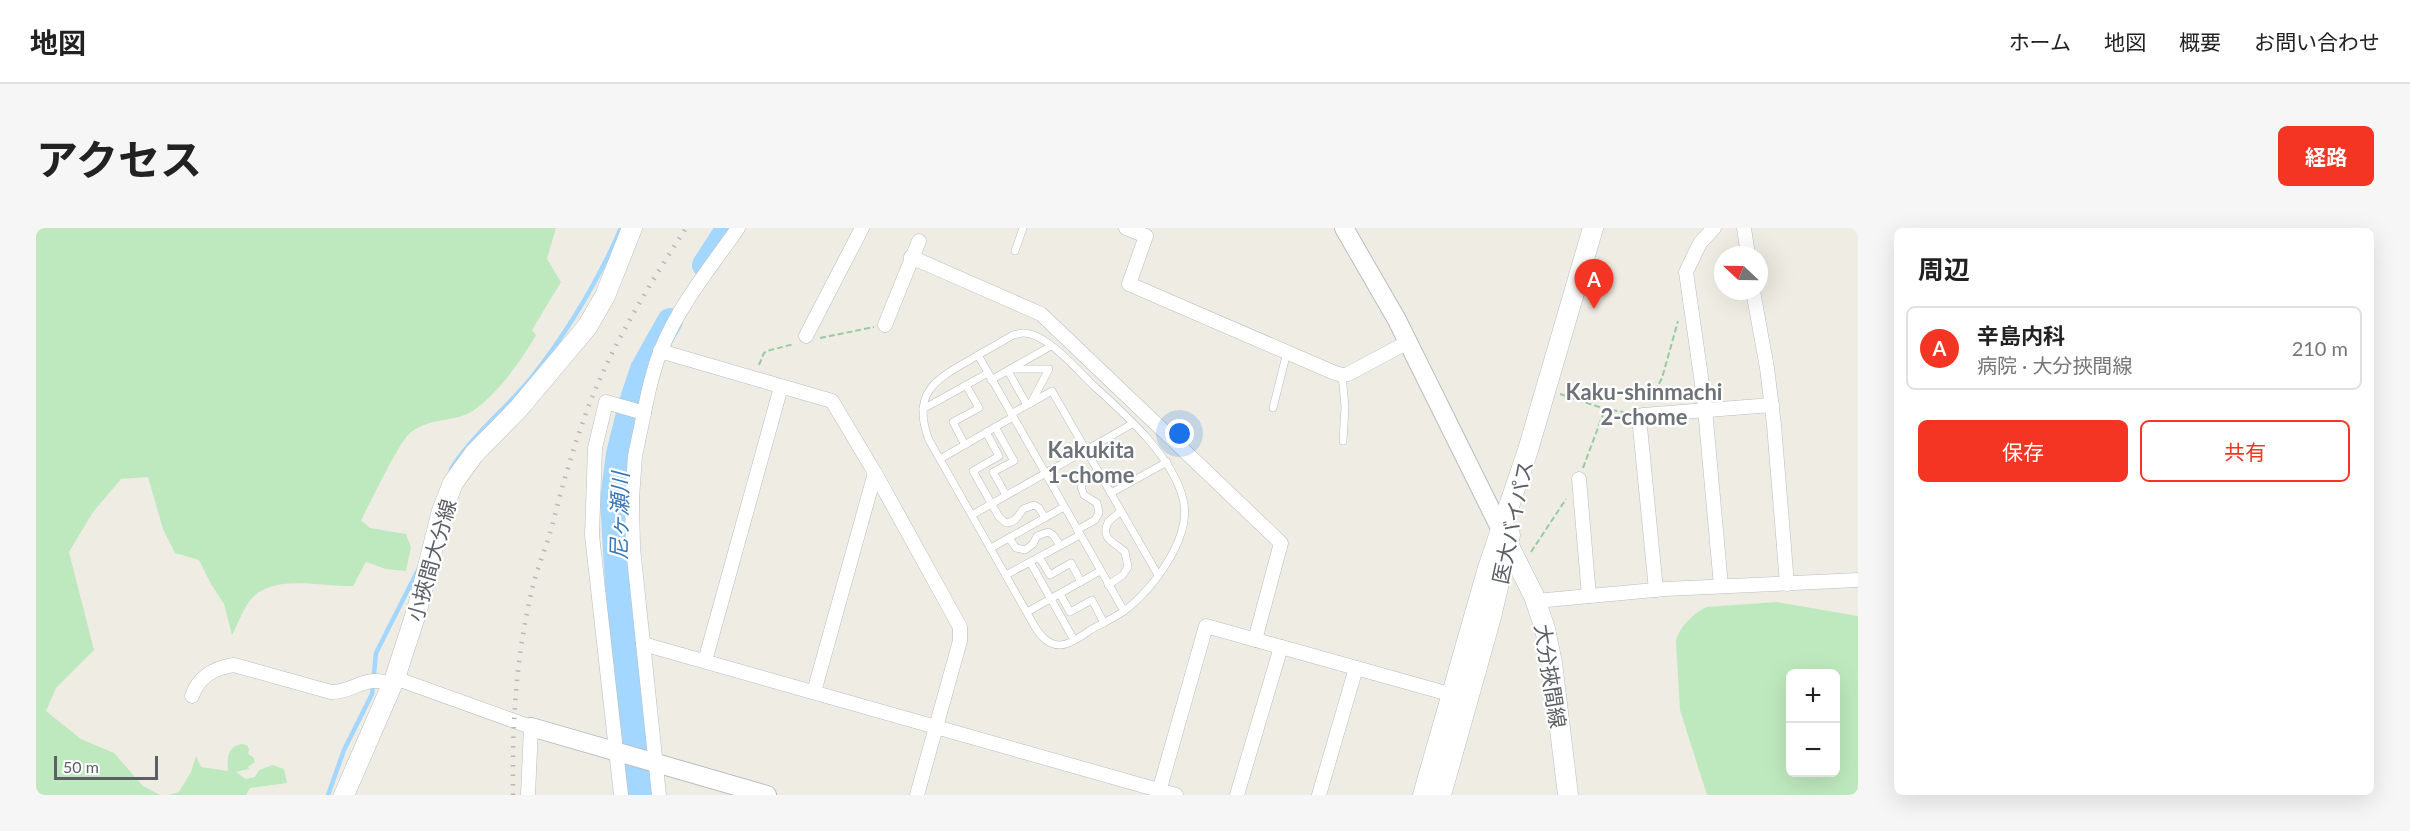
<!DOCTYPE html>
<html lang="ja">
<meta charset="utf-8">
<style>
:root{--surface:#fff;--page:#f6f6f6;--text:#222;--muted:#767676;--line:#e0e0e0;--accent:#f53524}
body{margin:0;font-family:Lato,"Noto Sans JP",sans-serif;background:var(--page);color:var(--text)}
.controls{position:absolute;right:18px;bottom:18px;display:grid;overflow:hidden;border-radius:9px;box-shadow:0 6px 24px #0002}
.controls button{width:54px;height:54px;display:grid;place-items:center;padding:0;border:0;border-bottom:2px solid var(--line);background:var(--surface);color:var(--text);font:30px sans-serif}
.compass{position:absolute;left:1678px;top:18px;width:54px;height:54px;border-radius:50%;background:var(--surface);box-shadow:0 6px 24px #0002;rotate:292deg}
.scale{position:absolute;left:18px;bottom:15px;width:104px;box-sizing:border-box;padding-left:6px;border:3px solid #5b6065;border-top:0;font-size:16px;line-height:21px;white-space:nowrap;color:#5b6065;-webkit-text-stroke:4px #fff;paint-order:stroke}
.you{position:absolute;left:1144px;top:206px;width:21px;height:21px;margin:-15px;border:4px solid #fff;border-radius:50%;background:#1a73e8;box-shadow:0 0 0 9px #1a73e833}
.badge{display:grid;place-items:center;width:39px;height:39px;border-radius:50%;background:var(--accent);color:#fff;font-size:20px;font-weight:700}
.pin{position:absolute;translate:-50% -50px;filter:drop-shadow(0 2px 3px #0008)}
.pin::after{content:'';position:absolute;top:32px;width:21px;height:18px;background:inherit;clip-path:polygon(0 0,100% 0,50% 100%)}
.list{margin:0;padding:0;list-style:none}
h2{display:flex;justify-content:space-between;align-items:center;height:78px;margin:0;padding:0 24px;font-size:26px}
h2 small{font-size:20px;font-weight:400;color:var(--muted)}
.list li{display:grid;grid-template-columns:39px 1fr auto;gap:18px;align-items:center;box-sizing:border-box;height:84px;margin:0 12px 12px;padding:0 12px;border:2px solid var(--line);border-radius:9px}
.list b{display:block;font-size:22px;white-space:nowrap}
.list p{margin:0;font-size:20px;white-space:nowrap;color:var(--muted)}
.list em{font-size:20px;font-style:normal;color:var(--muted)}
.actions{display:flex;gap:12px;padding:18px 24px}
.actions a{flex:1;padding:14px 0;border:2px solid var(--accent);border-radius:9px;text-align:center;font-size:21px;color:var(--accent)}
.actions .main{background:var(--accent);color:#fff}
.map{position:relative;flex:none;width:1822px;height:567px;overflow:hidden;border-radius:9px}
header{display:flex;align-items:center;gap:36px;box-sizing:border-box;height:84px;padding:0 30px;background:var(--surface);border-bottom:2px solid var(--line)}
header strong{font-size:28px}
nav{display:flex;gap:33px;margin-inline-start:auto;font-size:21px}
.intro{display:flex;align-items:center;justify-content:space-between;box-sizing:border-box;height:144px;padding:0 36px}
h1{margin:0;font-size:42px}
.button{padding:15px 27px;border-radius:9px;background:var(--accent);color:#fff;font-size:21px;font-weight:700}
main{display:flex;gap:36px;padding:0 36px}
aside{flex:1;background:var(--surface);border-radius:9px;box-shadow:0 6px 24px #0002}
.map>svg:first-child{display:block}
.green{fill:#bee9be;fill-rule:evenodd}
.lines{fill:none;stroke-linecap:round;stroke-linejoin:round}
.stream{stroke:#a4d7ff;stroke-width:4.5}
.river{stroke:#a4d7ff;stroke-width:26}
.service-casing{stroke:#b8bcc1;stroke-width:8}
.minor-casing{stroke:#b8bcc1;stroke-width:15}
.tertiary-casing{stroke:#b8bcc1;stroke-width:20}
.secondary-casing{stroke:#b9bdc3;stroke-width:21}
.path{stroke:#96caa6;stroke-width:2;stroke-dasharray:6 3;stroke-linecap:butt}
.service{stroke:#fff;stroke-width:7}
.minor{stroke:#fff;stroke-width:14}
.tertiary{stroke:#fff;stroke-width:18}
.secondary{stroke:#fff;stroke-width:20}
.rail{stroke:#b5b6b6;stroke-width:4.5;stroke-dasharray:1.5 8;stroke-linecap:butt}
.labels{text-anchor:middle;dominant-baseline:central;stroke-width:4.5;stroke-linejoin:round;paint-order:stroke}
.street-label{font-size:21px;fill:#5b6065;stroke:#fff}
.neighbourhood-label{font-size:22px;font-weight:bold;fill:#6c7277;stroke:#fff}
.water-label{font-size:22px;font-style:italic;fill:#3977b8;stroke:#fff}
</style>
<header>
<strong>地図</strong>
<nav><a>ホーム</a><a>地図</a><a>概要</a><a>お問い合わせ</a></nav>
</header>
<div class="intro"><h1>アクセス</h1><a class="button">経路</a></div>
<main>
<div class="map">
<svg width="1822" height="567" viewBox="0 0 1822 567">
<rect width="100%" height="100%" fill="#efede3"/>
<!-- green -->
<g class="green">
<path d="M0,0h520l-9,31 14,23 -29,48 4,5c-14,25 -40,61 -65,77 -17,10 -39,5 -60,20 -12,9 -41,72 -50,88l9,8 36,6 5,13 -5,24 -20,-2 -20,-7 -13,24c-29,1 -77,-12 -100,11 -9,9 -15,27 -21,38l-8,-31 -13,-20 -12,-24 -24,-7 -12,-24 -15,-52 -27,2 -28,33 -24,40 25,98 -38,38 -10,23 35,28 33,14 29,33 17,9h-124z"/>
<path d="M1741,374l81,14v179h-151l-27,-85 -4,-69c3,-14 17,-27 30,-34zM1754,446h46v98h-46z"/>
<path d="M205,516l6,1 2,4 -1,5 5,3 2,5 -7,5 1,2 -13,3 10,7 9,-2 4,-7 14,-5 11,4 3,14 -37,5 -4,7h-78l11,-3 12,-20 5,-16 5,11 27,4c-1,-12 -1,-24 13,-27z"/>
</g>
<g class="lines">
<!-- stream -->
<g class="stream">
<path d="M415,241c22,-35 55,-60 81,-92 36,-46 66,-96 89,-149"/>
<path d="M292,567l16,-45 28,-56 4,-41 43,-85"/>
</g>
<!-- river -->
<g class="river">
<path d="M669,37l24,-37"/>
<path d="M604,567l-21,-195 -6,-100 6,-46 13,-52 11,-33 27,-48"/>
</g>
<defs>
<g id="service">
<path d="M979,23l8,-23"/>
<path d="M986,105c24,-1 55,37 72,53 32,29 79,71 89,113 10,37 -30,91 -59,112 -10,7 -21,12 -32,18 -9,6 -22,16 -32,16 -12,0 -19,-9 -25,-18l-106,-187c-17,-44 3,-59 39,-79 15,-9 30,-17 45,-26z"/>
<path d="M942,127l146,256"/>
<path d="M975,141h38l-18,34"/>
<path d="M972,143l19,34"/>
<path d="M1306,147l3,32 -2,34"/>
<path d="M955,152l60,-34"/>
<path d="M1237,180l14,-56"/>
<path d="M887,181l65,-36"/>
<path d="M975,186l41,-23 106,184"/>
<path d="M959,199l19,34 -21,11 13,23"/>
<path d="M950,204l13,24 -26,15 26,46 7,6c10,-1 12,-7 17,-14l11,-4 5,3 6,10"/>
<path d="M929,217l-12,-23 26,-14 -13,-23"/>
<path d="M904,231l73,-42"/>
<path d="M1075,265l56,-31"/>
<path d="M936,287l160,-91"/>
<path d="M1041,302l18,-10 4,-7 -2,-10 -13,-8 -3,-8 4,-8 13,-8"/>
<path d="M973,310l7,10 9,2 8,-6 4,-8 11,-4 5,3 7,10"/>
<path d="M955,320l73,-41"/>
<path d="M1003,329l11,18 21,-12 10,19"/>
<path d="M994,334l44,78"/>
<path d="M970,347l74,-40"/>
<path d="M1072,357l15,-10 5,-8 -3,-15c-10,-10 -25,-12 -17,-30l13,-11"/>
<path d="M1024,366l10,18 22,-12 12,23"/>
<path d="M991,384l73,-41"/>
</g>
<g id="minor">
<path d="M1090,0l20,8 -17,48 206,89 8,2 5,-1 60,-32"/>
<path d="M1678,0l-14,15 -14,29 18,126 17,188"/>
<path d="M1708,0l4,27"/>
<path d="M875,29l130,57 240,229 -26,97"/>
<path d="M1717,63l14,77 7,57 13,159"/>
<path d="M849,97l34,-84"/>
<path d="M770,108l56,-108"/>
<path d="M624,123l172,50 43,72 85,154v14l-43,154"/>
<path d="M608,185c4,-21 9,-43 17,-63 18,-45 50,-83 77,-122"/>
<path d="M1543,251l10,117"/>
<path d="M1620,362l-16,-163 3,-12 129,-10"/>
<path d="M1500,373l129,-12 193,-9"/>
<path d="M607,416l533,151"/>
<path d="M669,433l76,-274"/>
<path d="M359,450l136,49 -3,68"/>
<path d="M778,464l61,-219"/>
<path d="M156,468c7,-20 22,-28 42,-31l97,27c25,0 32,-18 61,-8"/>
<path d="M585,567l-29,-260 3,-87 11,-46 38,11 -9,43 -3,43 1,49 26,247"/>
<path d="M1122,567l48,-169 254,71"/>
<path d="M1201,567l44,-148"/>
<path d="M1283,567l37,-127"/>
</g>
<g id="tertiary">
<path d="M1308,0l53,92 104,210"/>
<path d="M495,499l236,68"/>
</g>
<g id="secondary">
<path d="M1470,312l28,56 11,33 7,34 16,132"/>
<path d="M308,567l51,-117 22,-68 25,-99 11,-28 21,-29 45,-46 68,-81 18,-31 27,-68"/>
<path d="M1387,567l65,-227 40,-118 65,-222"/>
<path d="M1405,567l50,-178 19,-82"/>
</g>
</defs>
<!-- service casing -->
<use href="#service" class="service-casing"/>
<!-- minor casing -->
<use href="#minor" class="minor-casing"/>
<!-- tertiary casing -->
<use href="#tertiary" class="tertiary-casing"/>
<!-- secondary casing -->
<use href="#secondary" class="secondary-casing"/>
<!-- path -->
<g class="path">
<path d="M784,110l54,-11"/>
<path d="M723,137l5,-12 3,-2 27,-7"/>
<path d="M1524,166l45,15 25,4"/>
<path d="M1615,172l11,-22 16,-57"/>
<path d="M1547,240l22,-59"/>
<path d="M1495,324l35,-53"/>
</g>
<!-- service -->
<use href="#service" class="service"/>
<!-- minor -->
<use href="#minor" class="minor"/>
<!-- tertiary -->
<use href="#tertiary" class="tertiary"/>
<!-- secondary -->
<use href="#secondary" class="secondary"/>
<!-- rail -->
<path class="rail" d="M477,567c-1,-72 3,-143 21,-213 5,-19 13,-37 18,-56 11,-43 23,-85 39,-126 24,-60 60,-118 95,-172"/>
</g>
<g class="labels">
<!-- street labels -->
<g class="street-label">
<text transform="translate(1476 294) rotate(-78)">医大バイパス</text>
<text transform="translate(395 332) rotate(-74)">小挾間大分線</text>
<text transform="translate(1515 448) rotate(81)">大分挾間線</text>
</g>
<!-- neighbourhood labels -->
<g class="neighbourhood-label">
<text x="1608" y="163">Kaku-shinmachi<tspan x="1608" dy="25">2-chome</tspan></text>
<text x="1055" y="221">Kakukita<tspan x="1055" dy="25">1-chome</tspan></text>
</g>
<!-- water labels -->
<g class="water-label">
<text transform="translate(583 288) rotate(-89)">尼ヶ瀬川</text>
</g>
</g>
</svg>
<div class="controls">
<button>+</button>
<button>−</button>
</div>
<svg class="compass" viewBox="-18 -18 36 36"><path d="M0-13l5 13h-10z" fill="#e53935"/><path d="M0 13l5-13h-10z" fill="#767676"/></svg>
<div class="scale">50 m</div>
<div class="you"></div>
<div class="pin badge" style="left:1558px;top:81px">A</div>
</div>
<aside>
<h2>周辺<small></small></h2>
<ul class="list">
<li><span class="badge">A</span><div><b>辛島内科</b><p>病院 · 大分挾間線</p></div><em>210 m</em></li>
</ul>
<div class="actions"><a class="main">保存</a><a>共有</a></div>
</aside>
</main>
